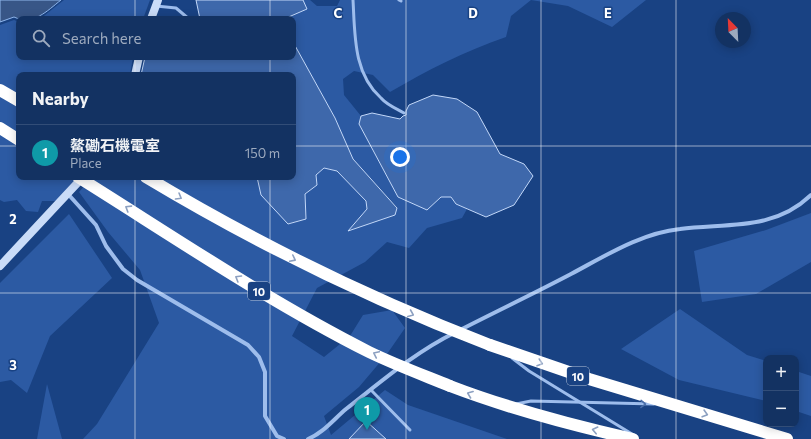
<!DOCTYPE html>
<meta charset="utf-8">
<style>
:root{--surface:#133262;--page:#1c3a68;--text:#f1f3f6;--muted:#9daabe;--line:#324d77;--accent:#95b2f1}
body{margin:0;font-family:Commissioner,"Noto Sans SC",sans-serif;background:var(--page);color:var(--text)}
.controls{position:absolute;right:12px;bottom:12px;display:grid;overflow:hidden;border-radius:8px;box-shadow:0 2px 10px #0003}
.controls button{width:36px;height:36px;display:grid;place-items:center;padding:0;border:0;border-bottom:1px solid var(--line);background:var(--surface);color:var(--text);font:20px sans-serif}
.compass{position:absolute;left:715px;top:12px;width:36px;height:36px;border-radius:50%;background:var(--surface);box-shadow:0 2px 10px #0003;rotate:336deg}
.you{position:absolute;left:400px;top:157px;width:14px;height:14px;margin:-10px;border:3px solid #fff;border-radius:50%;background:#1a73e8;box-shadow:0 0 0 6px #1a73e833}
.badge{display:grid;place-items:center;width:26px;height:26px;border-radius:50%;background:var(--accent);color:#fff;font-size:13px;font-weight:700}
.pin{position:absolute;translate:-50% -33px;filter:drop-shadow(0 1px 2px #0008)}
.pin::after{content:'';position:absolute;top:21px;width:14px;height:12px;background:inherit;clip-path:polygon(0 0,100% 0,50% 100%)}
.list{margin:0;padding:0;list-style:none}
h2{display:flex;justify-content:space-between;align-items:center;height:52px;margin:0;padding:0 16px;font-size:17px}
h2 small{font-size:13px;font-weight:400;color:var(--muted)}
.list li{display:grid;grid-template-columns:26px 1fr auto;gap:12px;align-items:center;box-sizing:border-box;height:56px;padding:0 16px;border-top:1px solid var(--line)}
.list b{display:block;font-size:15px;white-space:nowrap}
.list p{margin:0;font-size:13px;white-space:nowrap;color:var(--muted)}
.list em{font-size:13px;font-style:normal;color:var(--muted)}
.icon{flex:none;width:22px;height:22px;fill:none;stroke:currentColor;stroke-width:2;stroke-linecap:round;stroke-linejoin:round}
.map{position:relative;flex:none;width:811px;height:439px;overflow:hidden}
.search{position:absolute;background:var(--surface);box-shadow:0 2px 10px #0003;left:16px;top:16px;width:280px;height:44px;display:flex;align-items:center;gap:10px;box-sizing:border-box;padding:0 14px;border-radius:8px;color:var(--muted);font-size:15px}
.panel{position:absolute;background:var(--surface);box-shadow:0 2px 10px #0003;left:16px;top:72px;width:280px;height:108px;border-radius:8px}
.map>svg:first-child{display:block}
.green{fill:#2c5aa3}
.water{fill:#385687;stroke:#90b7ee}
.building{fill:#3e68ab;stroke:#c3d8f9}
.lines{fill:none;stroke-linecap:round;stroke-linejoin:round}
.lane{stroke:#9ebdec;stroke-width:3}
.street{stroke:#9ebdec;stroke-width:4}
.secondary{stroke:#cadcf8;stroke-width:8}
.highway{stroke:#fff;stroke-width:12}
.highway-bridge{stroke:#fff;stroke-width:12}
.oneway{stroke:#8ca0c1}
.oneway2{stroke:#486da8}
.grid{fill:none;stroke:#fff;stroke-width:1;stroke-opacity:0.55}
.labels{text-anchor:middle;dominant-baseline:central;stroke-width:3;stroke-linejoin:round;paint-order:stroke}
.shield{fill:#194283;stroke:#bac6da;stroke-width:1}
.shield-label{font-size:11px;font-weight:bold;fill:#fff}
.grid-label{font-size:13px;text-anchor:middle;font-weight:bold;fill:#fff;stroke:#194283;stroke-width:3;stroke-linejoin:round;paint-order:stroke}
</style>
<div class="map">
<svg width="811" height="439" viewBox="0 0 811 439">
<rect width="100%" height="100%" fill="#194283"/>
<!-- green -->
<g class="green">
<path d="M64,0h86l-7,19h-103z"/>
<path d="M303,0h7l7,6h20l3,-6h306l-34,27 -44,-21 -37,-6 -20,16 -5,21c-41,14 -78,33 -116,55l-17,-17 -19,-4 -11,8 1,16 17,21 -2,8 26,49 20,27 22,10 14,-13h10l5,7 11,5 -5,9 -35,10 -18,20 -22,-6 -22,20 -48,26 -25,48 32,21 26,-21 13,-21 29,-5 13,18 -18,26 -28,33 -35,29 7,19 54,-45 23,15 99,34h-424l14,-15 62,-101 -19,-53 -32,-38 -29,-40 13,-15h165l4,18 28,29 17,-5 -1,-25 12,-9 -1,-10 8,-7 13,3 29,30 1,8 -8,18 36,-12 2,-8 -44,-48 -18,-41 -42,-76v-23h-9z"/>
<path d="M14,20l5,2v35h114l-3,18h-111v102h59l-21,24h-15l-4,11 -12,-1 -9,-11 -13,2 -4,-2v-175z"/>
<path d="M811,213v49l-55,32 -54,8 -8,-51 72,-21z"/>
<path d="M69,214l43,64 -62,58 -23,57 -16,-13 -11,2v-99z"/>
<path d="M680,309l67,46 19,6v40l-87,-21 -58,-31z"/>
<path d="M796,371l15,5v40l-15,-5z"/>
<path d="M47,384l15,55h-25z"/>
</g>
<!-- water -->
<path class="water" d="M0,0h61c-14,11 -28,26 -47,17l-14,5z"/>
<!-- building -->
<g class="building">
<path d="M196,0h107l4,9 -23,10h-84z"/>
<path d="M293,42l42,76 18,41 44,49 -2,7 -47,16 19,-22 -1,-8 -29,-30 -13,-3 -8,7 1,10 -12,9 1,25 -18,5 -27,-29 -4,-18h36v-102h-152l4,-18h148z"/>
<path d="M433,95l24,4 20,13 23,42 24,10 9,12 -19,29 -28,12 -30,-13 -5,-7h-10l-14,13 -29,-13 -39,-73 2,-8 11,-3 28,6 3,-3 3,-1v-4l3,-6z"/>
<path d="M366,421l20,18h-37z"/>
</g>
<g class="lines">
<!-- lane -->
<g class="lane">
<path d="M353,0c2,34 0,73 28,98 6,7 16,11 23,15"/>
<path d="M399,0l2,1"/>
<path d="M156,6l20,2 13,11"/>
<path d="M512,358l17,13 103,63"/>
<path d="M371,390l39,40"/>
<path d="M516,404l15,-3 123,3"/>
</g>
<!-- street -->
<g class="street">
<path d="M68,194l28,31 10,21 17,23 14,11 111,65 11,12 6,15v44l12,20 7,3"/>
<path d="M460,330c37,-19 75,-37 111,-56 34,-18 70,-41 109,-45 47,-6 94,2 131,-34"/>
<path d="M308,439c15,-6 25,-19 38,-30 35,-27 68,-56 108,-76"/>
</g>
<!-- secondary -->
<g class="secondary">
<path d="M151,19l7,-19"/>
<path d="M135,75l4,-18"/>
<path d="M0,266l83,-89"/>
</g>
<!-- highway -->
<g class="highway">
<path d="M0,90l19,11"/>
<path d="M0,128l19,12"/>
<path d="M490,345l99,34 198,60"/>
<path d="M450,386c60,23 121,39 183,53"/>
</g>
<!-- highway-bridge -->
<g class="highway-bridge">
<path d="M78,177c96,60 190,124 291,175 27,13 54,23 81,34"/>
<path d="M146,177c110,66 224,122 344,168"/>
</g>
</g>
<!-- one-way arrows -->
<defs><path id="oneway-chevron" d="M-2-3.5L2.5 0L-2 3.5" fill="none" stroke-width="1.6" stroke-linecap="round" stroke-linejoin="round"/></defs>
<g class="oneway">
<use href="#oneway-chevron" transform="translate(179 197) rotate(30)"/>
<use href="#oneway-chevron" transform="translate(128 208) rotate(-148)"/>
<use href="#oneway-chevron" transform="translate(293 259) rotate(27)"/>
<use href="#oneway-chevron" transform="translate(238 278) rotate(-149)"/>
<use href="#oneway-chevron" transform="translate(411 314) rotate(23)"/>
<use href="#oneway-chevron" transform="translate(376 354) rotate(-155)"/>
<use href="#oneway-chevron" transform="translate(540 363) rotate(19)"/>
<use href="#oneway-chevron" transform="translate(470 394) rotate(-159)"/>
<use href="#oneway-chevron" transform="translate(705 414) rotate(16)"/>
<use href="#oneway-chevron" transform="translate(595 430) rotate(-167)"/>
</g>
<use class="oneway2" href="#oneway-chevron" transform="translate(643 404) rotate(1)"/>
<!-- grid -->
<path class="grid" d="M135,0v19M270,0v19M406,0v439M541,0v439M676,0v439M135,57v18M270,57v18M0,146h19M293,146h518M135,177v262M270,177v262M0,293h811"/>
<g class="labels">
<!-- shield labels -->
<g class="shield">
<rect x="248" y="282" width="22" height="18" rx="3"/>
<rect x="567" y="367" width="22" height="18" rx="3"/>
</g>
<g class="shield-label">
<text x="259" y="291">10</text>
<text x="578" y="376">10</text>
</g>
</g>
<g class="grid-label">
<text x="338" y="18">C</text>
<text x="473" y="18">D</text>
<text x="608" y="18">E</text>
<text x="13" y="224">2</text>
<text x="13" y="370">3</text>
</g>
</svg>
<div class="controls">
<button>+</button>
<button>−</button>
</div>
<svg class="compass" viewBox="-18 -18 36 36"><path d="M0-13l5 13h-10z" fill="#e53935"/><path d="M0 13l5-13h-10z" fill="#9daabe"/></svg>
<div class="you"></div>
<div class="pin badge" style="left:367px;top:430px;background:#0f9aa8">1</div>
<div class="search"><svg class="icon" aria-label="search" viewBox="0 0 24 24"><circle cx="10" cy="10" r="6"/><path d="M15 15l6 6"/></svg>Search here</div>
<section class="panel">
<h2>Nearby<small></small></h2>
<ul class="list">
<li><span class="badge" style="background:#0f9aa8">1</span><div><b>鰲磡石機電室</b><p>Place</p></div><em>150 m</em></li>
</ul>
</section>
</div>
